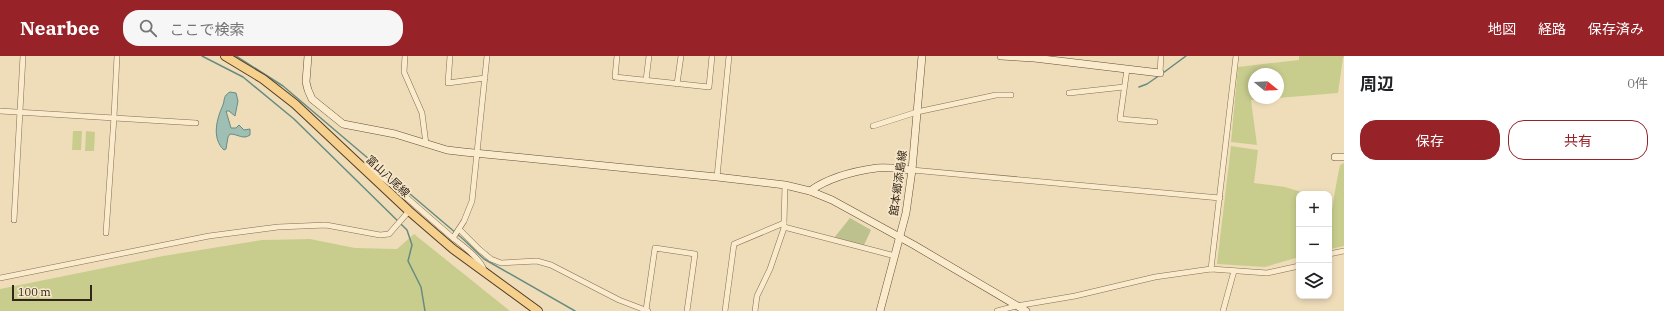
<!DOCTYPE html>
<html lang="ja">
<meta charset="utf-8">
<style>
:root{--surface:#fff;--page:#f6f6f6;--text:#202124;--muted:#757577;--line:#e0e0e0;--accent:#972228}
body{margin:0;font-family:"IBM Plex Serif","Noto Sans JP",serif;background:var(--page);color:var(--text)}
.controls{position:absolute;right:12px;bottom:12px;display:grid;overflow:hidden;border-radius:8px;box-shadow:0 2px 6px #0003}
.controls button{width:36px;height:36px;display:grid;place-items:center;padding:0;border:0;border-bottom:1px solid var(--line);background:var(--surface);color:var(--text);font:20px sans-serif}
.compass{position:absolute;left:1248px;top:12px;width:36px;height:36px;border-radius:50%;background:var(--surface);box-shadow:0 2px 6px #0003;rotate:108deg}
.scale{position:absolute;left:12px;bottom:10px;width:80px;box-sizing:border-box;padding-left:4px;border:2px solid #34251a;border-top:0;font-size:11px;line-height:14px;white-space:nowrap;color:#34251a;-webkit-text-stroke:3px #f6e7c9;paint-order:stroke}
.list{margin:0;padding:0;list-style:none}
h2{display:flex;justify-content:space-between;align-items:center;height:52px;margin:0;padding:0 16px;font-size:17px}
h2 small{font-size:13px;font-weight:400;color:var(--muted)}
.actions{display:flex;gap:8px;padding:12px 16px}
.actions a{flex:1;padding:9px 0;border:1px solid var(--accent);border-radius:16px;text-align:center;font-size:14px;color:var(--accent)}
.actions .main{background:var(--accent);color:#fff}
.icon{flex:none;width:22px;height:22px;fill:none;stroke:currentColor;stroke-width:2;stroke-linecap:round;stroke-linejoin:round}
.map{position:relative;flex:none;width:1344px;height:255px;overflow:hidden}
header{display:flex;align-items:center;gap:24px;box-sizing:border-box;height:56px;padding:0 20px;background:var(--accent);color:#fff}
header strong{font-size:19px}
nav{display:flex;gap:22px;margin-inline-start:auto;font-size:14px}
.search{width:280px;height:36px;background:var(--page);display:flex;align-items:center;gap:10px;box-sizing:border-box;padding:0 14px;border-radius:16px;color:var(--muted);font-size:15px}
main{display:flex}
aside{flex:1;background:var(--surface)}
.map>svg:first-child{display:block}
.green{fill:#c8cd8e}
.cemetery{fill:#bdc18e}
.water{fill:#9fbfb4;stroke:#668c81}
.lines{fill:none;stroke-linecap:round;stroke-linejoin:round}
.stream{stroke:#668c81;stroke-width:1.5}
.street-casing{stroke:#866c54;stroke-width:6}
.secondary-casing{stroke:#674d37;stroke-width:8}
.primary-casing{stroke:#533b29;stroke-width:10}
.street{stroke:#faebcd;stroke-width:5}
.secondary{stroke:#faebcd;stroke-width:7}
.primary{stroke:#f6d18e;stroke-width:8}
.labels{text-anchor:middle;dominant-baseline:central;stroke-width:3.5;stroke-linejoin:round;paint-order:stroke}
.street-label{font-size:11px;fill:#34251a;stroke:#f6e7c9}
</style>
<header>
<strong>Nearbee</strong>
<div class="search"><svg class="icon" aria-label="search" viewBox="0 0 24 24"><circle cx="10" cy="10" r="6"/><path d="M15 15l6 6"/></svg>ここで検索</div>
<nav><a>地図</a><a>経路</a><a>保存済み</a></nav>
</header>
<main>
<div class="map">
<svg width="1344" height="255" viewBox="0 0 1344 255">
<rect width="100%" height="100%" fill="#efddba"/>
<!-- green -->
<g class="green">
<path d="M1299,0h45l-1,2 -5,35 -60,5v-24h-24v24h20l-23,2 6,45 -26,-3 7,-75 61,-7z"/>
<path d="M73,75h9l-1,19h-9z"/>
<path d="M86,75l9,1 -1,19h-9z"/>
<path d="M1231,90l27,4 -4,33 31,4 23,7h-9v63l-34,10 -48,-3z"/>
<path d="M1344,107v83l-13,3c-6,-8 6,-70 9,-84z"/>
<path d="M414,178l96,77h-510v-22l163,-33 99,-16 48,-1 45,9 42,1z"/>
</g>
<!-- cemetery -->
<path class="cemetery" d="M850,162l21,12 -7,15 -30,-7z"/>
<!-- water -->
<path class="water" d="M230,36l6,1 2,8 -3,15 -6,-5h-3l5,17h5l3,-3 5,5 6,-1v6c-7,5 -12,-1 -20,-1l-2,3 -2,12 -2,1c-13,-12 -7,-32 -1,-45 2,-6 0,-9 7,-13z"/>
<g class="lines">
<!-- stream -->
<g class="stream">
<path d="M202,0l41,21 51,42 113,111 5,15 -4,16 13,26 4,24"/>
<path d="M236,0l47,30 180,153 21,20 91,52"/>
<path d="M1163,17l23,-17"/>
<path d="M1139,31l8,-3 13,-9"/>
</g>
<defs>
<g id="street">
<path d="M405,0l-1,16 18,41 4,31"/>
<path d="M450,0l-2,27 37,-5"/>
<path d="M617,0l-2,21 94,10 3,-31"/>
<path d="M1127,13l-7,50 35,3"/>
<path d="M1160,17l1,-17"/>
<path d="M646,24l3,-24"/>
<path d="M677,28l4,-28"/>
<path d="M1069,37l55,-6"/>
<path d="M0,55l196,12"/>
<path d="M873,70l44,-14 79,-17h15"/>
<path d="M362,109l6,2 23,17 62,54"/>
<path d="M912,114l308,28"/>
<path d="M717,121l12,-121"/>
<path d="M14,164l9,-164"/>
<path d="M784,167l1,-38"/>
<path d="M784,171l111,29"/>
<path d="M459,173l21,21 11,9 10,4 36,-2 14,4 68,35 29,11"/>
<path d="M106,177l8,-116 3,-61"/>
<path d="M1329,198l15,-3"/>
<path d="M1211,213l25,-213"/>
<path d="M484,214c-3,-11 -22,-25 -31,-32l11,-17 8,-20 15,-145"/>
<path d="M0,222l209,-42 69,-9 48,-2 54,10 9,-1 20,-23"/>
<path d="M646,254l9,-62 40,6 -8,57"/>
<path d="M725,255l9,-67 50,-21v5l-14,41 -13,27 -2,15"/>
<path d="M997,255l19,-5 59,-10 80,-19 56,-8 56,4 32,-7"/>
<path d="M1223,255l11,-40"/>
</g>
<g id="secondary">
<path d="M308,0l-2,26 2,8 4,9 31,25 52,10 52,16 17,2 253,25 68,8 25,6c18,-13 45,-20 67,-23 11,-1 24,1 35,2"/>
<path d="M1001,0l33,2 126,15"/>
<path d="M1335,101h9"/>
<path d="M810,135l22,9 82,45 112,66"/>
<path d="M880,255l26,-98 6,-43 10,-114"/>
</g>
<path id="primary" d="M225,0l38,23 32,25 114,107 44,38 85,62"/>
</defs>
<!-- street casing -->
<use href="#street" class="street-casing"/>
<!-- secondary casing -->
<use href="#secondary" class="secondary-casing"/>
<!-- primary casing -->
<use href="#primary" class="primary-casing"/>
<!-- street -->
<use href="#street" class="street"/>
<!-- secondary -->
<use href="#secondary" class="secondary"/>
<!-- primary -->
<use href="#primary" class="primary"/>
</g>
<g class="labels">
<!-- street labels -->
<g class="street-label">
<text transform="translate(388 120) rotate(43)">富山八尾線</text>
<text transform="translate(898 127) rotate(-82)">舘本郷添島線</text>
</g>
</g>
</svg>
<div class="controls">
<button>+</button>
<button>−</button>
<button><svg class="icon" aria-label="layers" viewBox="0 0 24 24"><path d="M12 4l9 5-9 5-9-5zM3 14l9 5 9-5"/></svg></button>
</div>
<svg class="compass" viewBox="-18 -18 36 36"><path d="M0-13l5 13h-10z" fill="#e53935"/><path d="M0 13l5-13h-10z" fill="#757577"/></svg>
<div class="scale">100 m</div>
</div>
<aside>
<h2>周辺<small>0件</small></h2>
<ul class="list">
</ul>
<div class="actions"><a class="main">保存</a><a>共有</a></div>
</aside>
</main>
